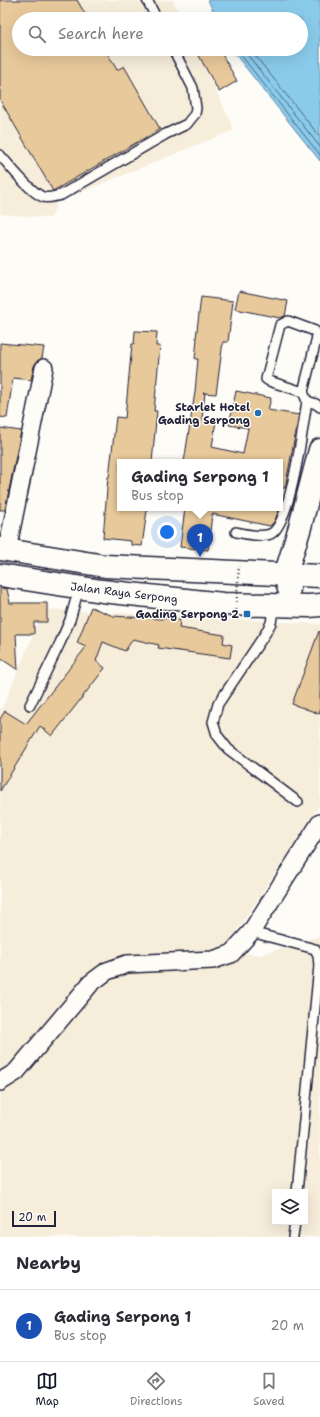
<!DOCTYPE html>
<style>
:root{--surface:#fff;--page:#f2f2f3;--text:#2b2b33;--muted:#7c7c81;--line:#e1e1e2;--accent:#111827}
body{margin:0;font-family:"Shantell Sans",sans-serif;background:var(--page);color:var(--text)}
.controls{position:absolute;right:12px;bottom:12px;display:grid;overflow:hidden;border-radius:0px;box-shadow:0 4px 16px #0002}
.controls button{width:36px;height:36px;display:grid;place-items:center;padding:0;border:0;border-bottom:1px solid var(--line);background:var(--surface);color:var(--text);font:20px sans-serif}
.scale{position:absolute;left:12px;bottom:10px;width:44px;box-sizing:border-box;padding-left:4px;border:2px solid #22223b;border-top:0;font-size:11px;line-height:14px;white-space:nowrap;color:#22223b;-webkit-text-stroke:3px #fdfcf7;paint-order:stroke}
.you{position:absolute;left:167px;top:532px;width:14px;height:14px;margin:-10px;border:3px solid #fff;border-radius:50%;background:#1a73e8;box-shadow:0 0 0 6px #1a73e833}
.badge{display:grid;place-items:center;width:26px;height:26px;border-radius:50%;background:var(--accent);color:#fff;font-size:13px;font-weight:700}
.pin{position:absolute;translate:-50% -33px;filter:drop-shadow(0 1px 2px #0008)}
.pin::after{content:'';position:absolute;top:21px;width:14px;height:12px;background:inherit;clip-path:polygon(0 0,100% 0,50% 100%)}
.popup{position:absolute;left:117px;top:459px;width:166px;height:52px;box-sizing:border-box;display:grid;place-content:center;border-radius:0px;background:var(--surface);filter:drop-shadow(0 1px 3px #0005);font-size:13px;white-space:nowrap;color:var(--muted)}
.popup b{font-size:15px;color:var(--text)}
.popup::after{content:'';position:absolute;left:50%;top:100%;margin-left:-8px;border:8px solid transparent;border-top-color:var(--surface)}
.list{margin:0;padding:0;list-style:none}
h2{display:flex;justify-content:space-between;align-items:center;height:52px;margin:0;padding:0 16px;font-size:17px}
h2 small{font-size:13px;font-weight:400;color:var(--muted)}
.list li{display:grid;grid-template-columns:26px 1fr auto;gap:12px;align-items:center;box-sizing:border-box;height:72px;padding:0 16px;border-top:1px solid var(--line)}
.list b{display:block;font-size:15px;white-space:nowrap}
.list p{margin:0;font-size:13px;white-space:nowrap;color:var(--muted)}
.list em{font-size:13px;font-style:normal;color:var(--muted)}
.icon{flex:none;width:22px;height:22px;fill:none;stroke:currentColor;stroke-width:2;stroke-linecap:round;stroke-linejoin:round}
.map{position:relative;flex:none;width:320px;height:1237px;overflow:hidden}
.search{position:absolute;background:var(--surface);box-shadow:0 4px 16px #0002;left:12px;right:12px;top:12px;height:44px;display:flex;align-items:center;gap:10px;box-sizing:border-box;padding:0 14px;border-radius:22px;color:var(--muted);font-size:15px}
.sheet{height:124px;background:var(--surface)}
nav{display:flex;justify-content:space-around;align-items:center;box-sizing:border-box;height:56px;border-top:1px solid var(--line);background:var(--surface);font-size:11px;color:var(--muted)}
nav a{display:grid;justify-items:center;gap:2px}
nav .on{color:var(--accent)}
.map>svg:first-child{display:block}
.built{fill:#f7eddb;fill-rule:evenodd}
.water{fill:#8acbeb;stroke:#6087a5}
.lines{fill:none;stroke-linecap:round;stroke-linejoin:round}
.shore{stroke:#4c6681;stroke-width:1}
.building{fill:#e8c99b;stroke:#22223b}
.service-casing{stroke:#22223b;stroke-width:12}
.minor-casing{stroke:#22223b;stroke-width:20}
.primary-casing{stroke:#22223b;stroke-width:25}
.service{stroke:#fdfcf7;stroke-width:9}
.minor{stroke:#fdfcf7;stroke-width:17}
.primary{stroke:#fdfcf7;stroke-width:22}
.path-bridge{stroke:#22223b;stroke-width:2.5;stroke-dasharray:1 3;stroke-linecap:butt}
.poi-dot{fill:#1f6fb2;stroke:#fdfcf7;stroke-width:1.5}
.labels{text-anchor:middle;dominant-baseline:central;stroke-width:3;stroke-linejoin:round;paint-order:stroke}
.poi-label{font-size:11px;font-weight:bold;fill:#22223b;stroke:#fdfcf7;text-anchor:end}
.street-label{font-size:11px;fill:#22223b;stroke:#fdfcf7}
</style>
<div class="map">
<svg width="320" height="1237" viewBox="0 0 320 1237">
<rect width="100%" height="100%" fill="#fdfcf7"/>
<filter id="ink" filterUnits="userSpaceOnUse"><feTurbulence type="fractalNoise" baseFrequency=".025" numOctaves="2"/><feDisplacementMap in="SourceGraphic" scale="8" xChannelSelector="R" yChannelSelector="G"/><feConvolveMatrix kernelMatrix="1 2 1 2 8 2 1 2 1" color-interpolation-filters="sRGB"/></filter>
<g filter="url(#ink)">
<!-- built -->
<g class="built">
<path d="M0,0h173l9,19h-163v30h178l37,81 -177,72 -6,16 -51,-4z"/>
<path d="M44,609l276,15v180l-96,147 36,4 60,-19v301h-320v-526l4,-7zM275,1192h30v30h-30z"/>
</g>
<!-- water -->
<path class="water" d="M208,0h112v161l-89,-112h70v-30h-84z"/>
<g class="lines">
<!-- shore -->
<g class="shore">
<path d="M236,49l84,106"/>
<path d="M243,49l77,98"/>
<path d="M250,49l70,88"/>
</g>
</g>
<!-- building -->
<g class="building">
<path d="M0,0h77l11,19h-69v30h86l12,21 7,-4 36,63 -107,62 -53,-91z"/>
<path d="M206,49h13l18,32 -18,11 -21,-38z"/>
<path d="M239,291l49,10 -3,15 -5,2 -45,-9z"/>
<path d="M201,297l32,4 -5,41h-5l-7,52 -13,-1h2l-3,26 14,2 -4,26 31,7 5,-26 -19,-3 7,-34 35,7 -3,12 31,5 -14,73h-5v-26h-96l11,-70 3,-33h-3l2,-20 -1,-1z"/>
<path d="M135,331l22,1 -1,14h4l-6,65h3l-5,51h-32v46l27,2 -5,36 -11,-1v-4l-28,-3 5,-61h1l7,-60 9,1 7,-74h2z"/>
<path d="M0,343l44,4 -2,11 -5,3 -3,5 -3,14 -18,-2 -6,40 -7,-1z"/>
<path d="M0,428l21,3 -16,79h-5z"/>
<path d="M185,508h95l-6,14 -4,4 -58,-12 -4,36 -28,-3z"/>
<path d="M0,588l7,1 3,14h37v19h-13v12h-18l2,36 -18,-12z"/>
<path d="M91,607l22,9 49,3 1,-1 17,2 -1,8 45,7 -1,8 9,2 -2,13 -72,-10 1,-3 -26,-6 -8,12 -22,-9 -7,19 9,7 -53,68 -12,-10 -40,65v-72l5,-8 21,13 60,-77 -9,-4z"/>
<path d="M319,631l1,1v82l-28,-10z"/>
</g>
<g class="lines">
<defs>
<g id="service">
<path d="M147,0l10,19"/>
<path d="M0,155c10,11 30,37 43,42 5,2 12,-1 18,-2l105,-61 21,-10 3,-4 5,-6 1,-6 -3,-20 -20,-39"/>
<path d="M303,392l14,-55 -2,-6 -27,-10 -8,4 -14,54 3,2 34,11 4,9 9,3 4,3"/>
<path d="M236,532c8,2 29,6 36,1 19,-12 31,-107 35,-132"/>
<path d="M274,605l-3,18 -6,11 -47,70 -5,18 4,13 11,14 70,53"/>
<path d="M30,705l30,-62 10,-23 9,-32"/>
<path d="M251,932l64,17 3,6 1,11 -22,226"/>
<path d="M293,1237l2,-15"/>
</g>
<g id="minor">
<path d="M7,550l37,-182"/>
<path d="M0,1082l16,-10 75,-89 16,-12 20,-7 86,-4 18,-6 20,-22 69,-109"/>
</g>
<g id="primary">
<path d="M0,549l105,17 215,10"/>
<path d="M0,575l102,16 121,13 86,2 11,-1"/>
<path d="M289,589l-4,-13 15,-49 20,-77"/>
</g>
</defs>
<!-- service casing -->
<use href="#service" class="service-casing"/>
<!-- minor casing -->
<use href="#minor" class="minor-casing"/>
<!-- primary casing -->
<use href="#primary" class="primary-casing"/>
<!-- service -->
<use href="#service" class="service"/>
<!-- minor -->
<use href="#minor" class="minor"/>
<!-- primary -->
<use href="#primary" class="primary"/>
<!-- path-bridge -->
<path class="path-bridge" d="M236,610l3,-44"/>
</g>
</g>
<!-- markers -->
<g class="poi-dot">
<circle cx="258" cy="413" r="4"/>
<rect x="243" y="610" width="8" height="8" rx="2"/>
</g>
<g class="labels">
<!-- poi labels -->
<g class="poi-label">
<text x="250" y="407">Starlet Hotel<tspan x="250" dy="13">Gading Serpong</tspan></text>
<text x="239" y="614">Gading Serpong 2</text>
</g>
<!-- street labels -->
<g class="street-label">
<text transform="translate(124 593) rotate(7)">Jalan Raya Serpong</text>
</g>
</g>
</svg>
<div class="controls">
<button><svg class="icon" aria-label="layers" viewBox="0 0 24 24"><path d="M12 4l9 5-9 5-9-5zM3 14l9 5 9-5"/></svg></button>
</div>
<div class="scale">20 m</div>
<div class="you"></div>
<div class="pin badge" style="left:200px;top:557px;background:#1a4fb4">1</div>
<div class="popup"><b>Gading Serpong 1</b>Bus stop</div>
<div class="search"><svg class="icon" aria-label="search" viewBox="0 0 24 24"><circle cx="10" cy="10" r="6"/><path d="M15 15l6 6"/></svg>Search here</div>
</div>
<section class="sheet">
<h2>Nearby<small></small></h2>
<ul class="list">
<li><span class="badge" style="background:#1a4fb4">1</span><div><b>Gading Serpong 1</b><p>Bus stop</p></div><em>20 m</em></li>
</ul>
</section>
<nav>
<a class="on"><svg class="icon" aria-label="map" viewBox="0 0 24 24"><path d="M3 6l6-2 6 2 6-2v14l-6 2-6-2-6 2zM9 4v14M15 6v14"/></svg>Map</a>
<a><svg class="icon" aria-label="directions" viewBox="0 0 24 24"><path d="M12 3l9 9-9 9-9-9zM9 14v-3h6M13 9l2 2-2 2"/></svg>Directions</a>
<a><svg class="icon" aria-label="saved" viewBox="0 0 24 24"><path d="M7 4h10v16l-5-4-5 4z"/></svg>Saved</a>
</nav>
